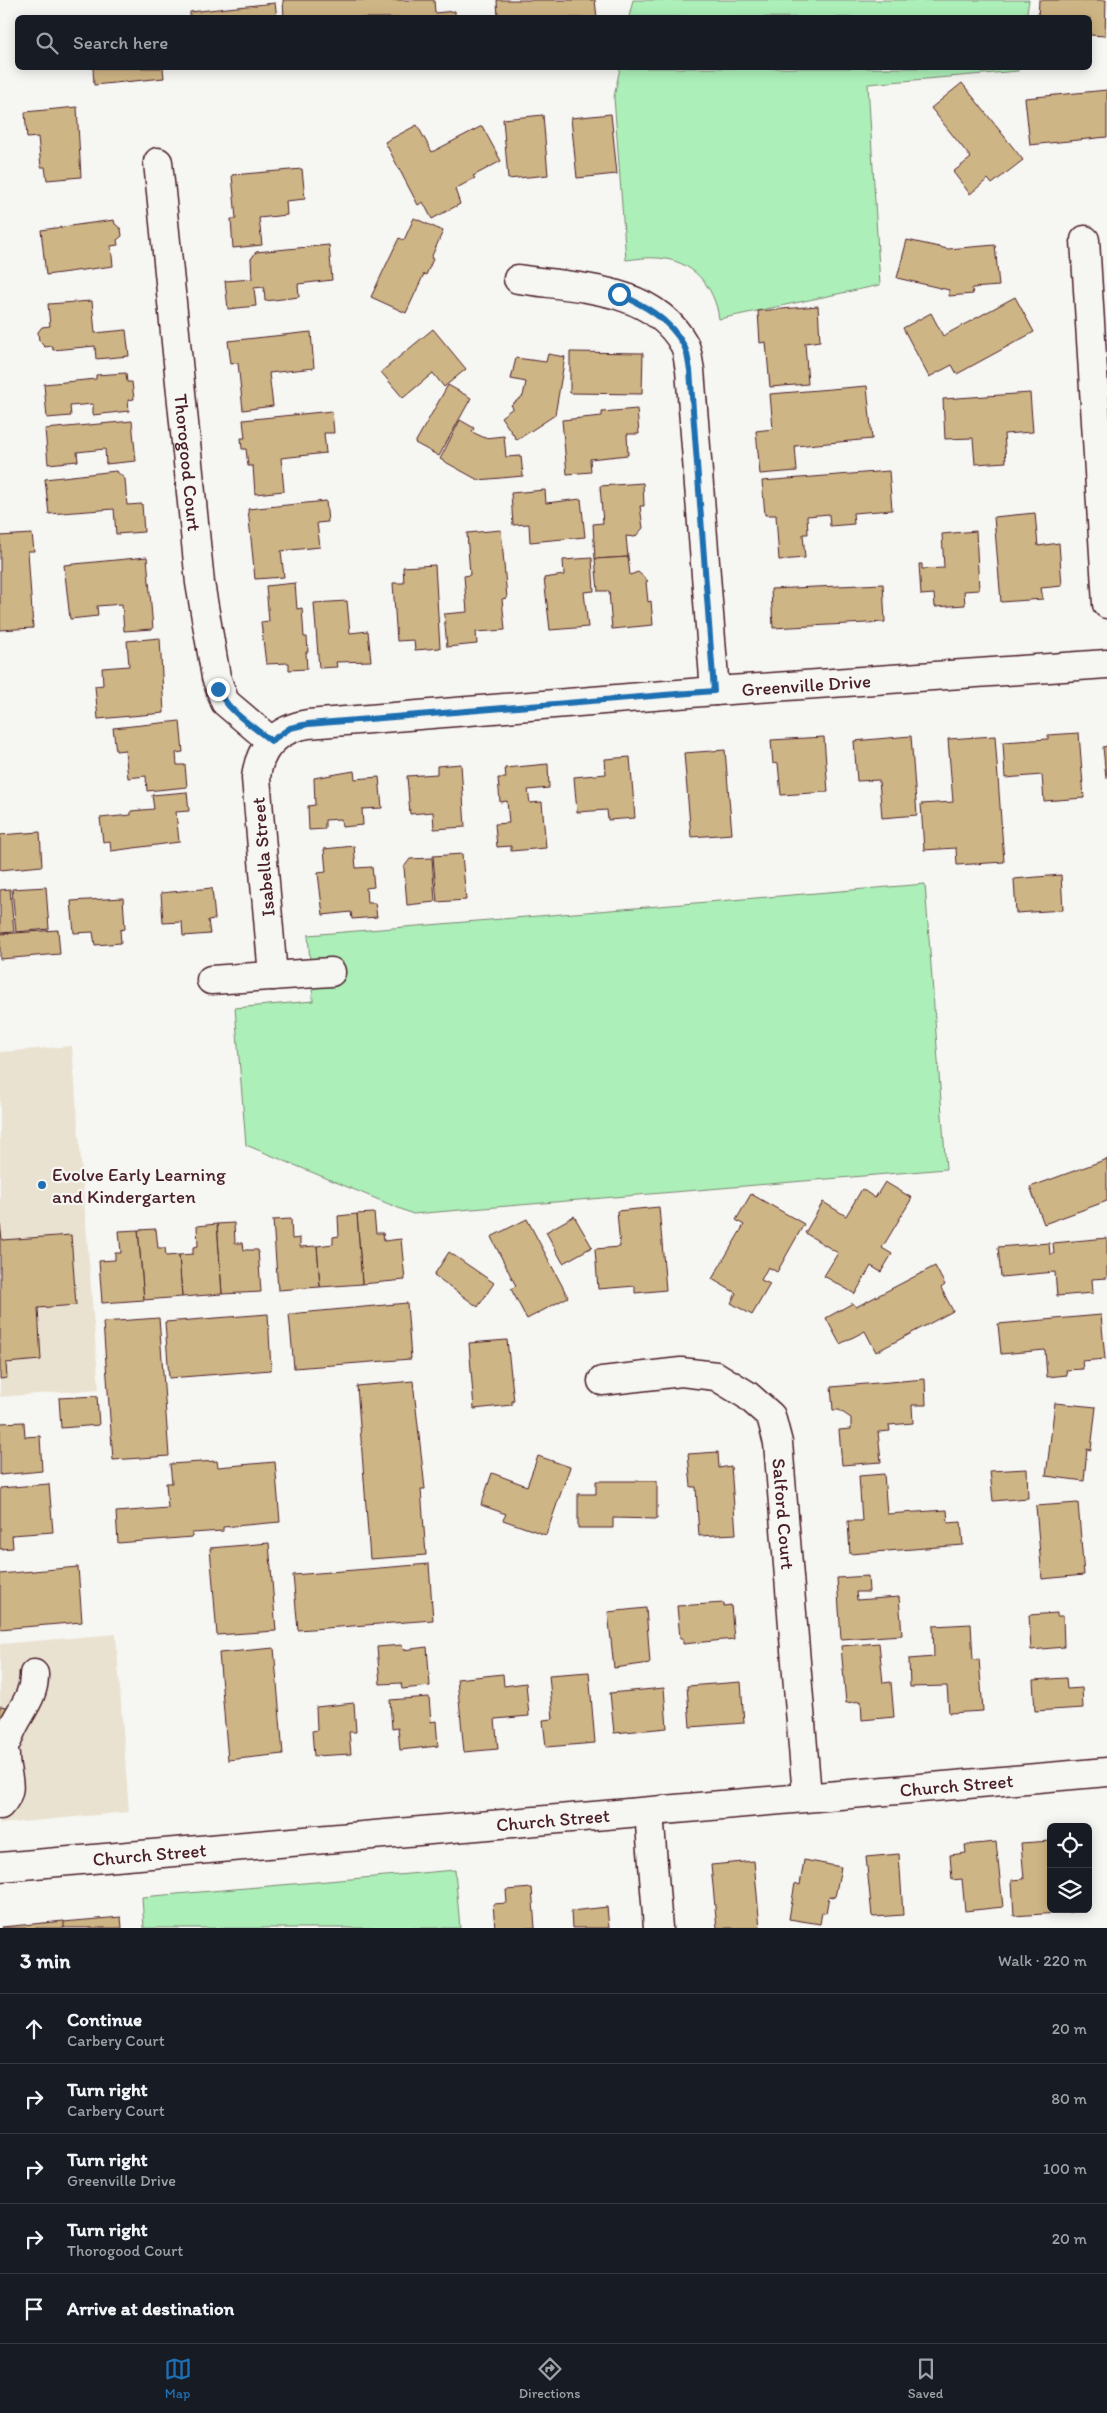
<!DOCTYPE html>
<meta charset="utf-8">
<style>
:root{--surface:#171b24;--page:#20242c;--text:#f1f3f6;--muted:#9ea1a6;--line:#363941;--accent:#1f6fb2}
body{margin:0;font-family:Itim,sans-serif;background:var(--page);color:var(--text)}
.controls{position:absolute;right:15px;bottom:15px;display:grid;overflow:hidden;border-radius:8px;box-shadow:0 2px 12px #0003}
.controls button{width:45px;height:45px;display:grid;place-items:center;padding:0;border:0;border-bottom:1px solid var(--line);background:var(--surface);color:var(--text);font:25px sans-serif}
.stop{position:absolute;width:15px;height:15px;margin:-11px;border:4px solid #1f6fb2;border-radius:50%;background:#fff}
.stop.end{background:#1f6fb2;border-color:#fff;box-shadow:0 1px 5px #0008}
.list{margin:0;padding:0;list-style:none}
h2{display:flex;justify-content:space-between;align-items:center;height:65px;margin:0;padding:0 20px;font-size:21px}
h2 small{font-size:16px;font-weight:400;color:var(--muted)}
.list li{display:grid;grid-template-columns:32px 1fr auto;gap:15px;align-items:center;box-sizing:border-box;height:70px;padding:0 20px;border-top:1px solid var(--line)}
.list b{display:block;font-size:19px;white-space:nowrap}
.list p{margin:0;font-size:16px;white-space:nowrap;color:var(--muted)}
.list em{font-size:16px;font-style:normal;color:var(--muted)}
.icon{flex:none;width:28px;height:28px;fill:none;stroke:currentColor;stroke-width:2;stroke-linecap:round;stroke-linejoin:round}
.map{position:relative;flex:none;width:1107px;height:1928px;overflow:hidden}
.search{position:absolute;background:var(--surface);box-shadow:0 2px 12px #0003;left:15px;right:15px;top:15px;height:55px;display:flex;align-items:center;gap:12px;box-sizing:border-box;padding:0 18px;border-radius:8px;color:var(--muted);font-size:19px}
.sheet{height:415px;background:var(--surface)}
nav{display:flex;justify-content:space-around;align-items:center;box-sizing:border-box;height:70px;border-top:1px solid var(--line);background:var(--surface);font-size:14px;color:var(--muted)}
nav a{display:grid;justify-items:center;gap:2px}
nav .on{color:var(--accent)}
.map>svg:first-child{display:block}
.built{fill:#eae2d1}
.green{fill:#acefb8;stroke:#7b8772}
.building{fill:#ceb585;stroke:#4a1f2b}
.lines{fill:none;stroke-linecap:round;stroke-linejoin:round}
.minor-casing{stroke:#4a1f2b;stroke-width:31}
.minor{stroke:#f6f6f2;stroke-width:28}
.route{stroke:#1f6fb2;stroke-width:6}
.poi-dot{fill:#1f6fb2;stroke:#f6f6f2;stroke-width:2}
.labels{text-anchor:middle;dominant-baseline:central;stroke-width:4.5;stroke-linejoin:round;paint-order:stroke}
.street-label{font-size:19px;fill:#4a1f2b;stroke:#f6f6f2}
.poi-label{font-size:19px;fill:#4a1f2b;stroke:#f6f6f2;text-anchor:start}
</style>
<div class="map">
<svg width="1107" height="1928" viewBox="0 0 1107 1928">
<rect width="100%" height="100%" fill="#f6f6f2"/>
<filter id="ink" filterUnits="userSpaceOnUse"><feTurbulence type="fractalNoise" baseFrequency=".02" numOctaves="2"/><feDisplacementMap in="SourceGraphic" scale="10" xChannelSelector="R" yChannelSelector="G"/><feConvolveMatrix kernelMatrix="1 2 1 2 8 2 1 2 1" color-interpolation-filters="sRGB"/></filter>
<g filter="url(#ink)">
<!-- built -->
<g class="built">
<path d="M72,1046l27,343 -99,8v-345z"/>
<path d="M116,1634l13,178 -129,12v-180z"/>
</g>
<!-- green -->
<g class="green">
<path d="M633,0h396l-3,18 -397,-1z"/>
<path d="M620,68h398v3l-150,13 12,201 -161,34c-4,-33 -27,-59 -61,-61 -11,-1 -22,1 -32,2l-12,-163z"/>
<path d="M925,884l21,285 -533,45 -167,-69 -11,-137 78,-7 -5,-66z"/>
<path d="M455,1870l5,58h-316l-2,-31z"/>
</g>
<!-- building -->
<g class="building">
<path d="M283,0h151l1,13 20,-2v7h-171z"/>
<path d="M497,0h98l2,18h-99z"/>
<path d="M1039,0h67l-1,36 -15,-1v-17h-52z"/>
<path d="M275,3l2,15h-87v-6z"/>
<path d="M93,68h70l1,10 -70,7z"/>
<path d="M962,83l61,77 -31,24 -4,-5 -18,15 -17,-22 18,-14 -40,-50z"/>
<path d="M1107,90v47l-77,8 -5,-47z"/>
<path d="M77,107l4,70 -34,3 -2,-13h-4l-3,-30 -11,1 -2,-26z"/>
<path d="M611,114l6,60 -40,4 -6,-60z"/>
<path d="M543,115l5,60 -40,4 -5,-60z"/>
<path d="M417,125l15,27 50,-26 19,35 -28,15 2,2 -20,11 5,15 -28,15 -9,-17 -5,3 -33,-63z"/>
<path d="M302,169l3,30 -19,2 1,14 -28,3 3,27 -29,3 -2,-29h5l-4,-44z"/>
<path d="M414,218l29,13 -12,27 2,1 -7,16 -2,-1 -18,39 -35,-16 28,-59 5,2z"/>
<path d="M114,220l1,4 6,5 1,7 -5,4 1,5 -7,1 2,20 -67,9 -5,-45z"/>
<path d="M907,240l41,9 47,-4 4,41 -27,2 1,6 -24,2v-6l-52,-12z"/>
<path d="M329,245l3,35 -34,4 1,13 -34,4 -1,-14 -10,1 2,18 -28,3 -3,-28 27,-2 -1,-20 5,-7z"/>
<path d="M1015,297l19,35 -77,42 -5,-9 -23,12 -26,-49 28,-15 12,23z"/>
<path d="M92,301l3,32 31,-3 3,26 -33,3 -1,-13 -42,4 -1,-4 -7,1 -6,-6 -1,-9 4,-5 8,-1 -2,-22z"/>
<path d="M818,306l2,35 -15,2 3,41 -38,3 -4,-45 -6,1 -2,-32z"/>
<path d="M433,329l33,40 -22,18 -11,-14 -30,25 -22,-26z"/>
<path d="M311,332l3,36 -45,5 4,33 -30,4 -5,-47 -7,1 -3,-23z"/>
<path d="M570,352l73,1 -1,41 -72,-1z"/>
<path d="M548,354l17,3 -10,58 -38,25 -16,-23 12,-9 -2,-3 12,-9 3,-14 -15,-3 5,-21 30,4z"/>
<path d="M126,373l1,9h5l2,17 -6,1 1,11 -36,4v-11l-23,2 1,10 -24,2 -3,-34 52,-5v-4z"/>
<path d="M448,385l23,13 -32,58 -24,-13z"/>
<path d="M867,386l5,53 -77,7 2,25 -37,3 -4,-43 17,-2 -3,-35z"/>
<path d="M1030,393l3,39 -29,2 2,28 -31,2 -2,-26 -28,1 -2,-40z"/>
<path d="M637,409l2,25h-12l1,21 -38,4 1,13 -24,2 -5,-54 40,-4v-4z"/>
<path d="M332,411l2,22h-10l2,20 -45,5 3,33 -29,3 -2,-28h-5l-2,-17h-4l-1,-11h4l-2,-18z"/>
<path d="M460,420l14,8 -2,4 13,6 19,-2 2,21 15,-1 2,20 -45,4 -38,-21z"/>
<path d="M132,421l4,40 -30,3 -1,-15 -28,3 1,9 -30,3 -3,-35z"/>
<path d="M116,471l9,8 2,26 15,-1 2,28 -28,2 -2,-25 -65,5 -4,-35z"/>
<path d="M889,471l3,39 -39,3 1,11 -24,2 -1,-12 -22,2 1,18h-5l2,24 -26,2 -3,-45h-11l-3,-34z"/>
<path d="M643,483l1,23h-4l3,22 -8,9 -9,-1 2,21 -33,2 -2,-35 10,-1 -3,-37z"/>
<path d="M545,490l1,13 35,-4 4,38 -55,5 -1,-18 -16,1 -2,-32z"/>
<path d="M326,501l2,21 -11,1 3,24 -39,4 3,26 -29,2 -7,-70z"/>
<path d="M1035,513l3,33 21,-3 3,43 -21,2 2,11 -42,3 -7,-85z"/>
<path d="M501,530l6,68 -5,1 3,31 -29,2 1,12 -30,3 -3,-33 23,-2 -3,-36 6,-1 -3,-42z"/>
<path d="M976,531l3,59 -15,1 1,14 -30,2 -1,-13 -13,1 -2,-31h3v5l22,-1 -2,-34z"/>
<path d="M32,534l2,17h-6l5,77 -33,2v-94z"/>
<path d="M147,557l6,72 -29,2 -2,-27 -25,2 1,10 -28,3 -6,-54z"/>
<path d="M628,557l2,18 8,-3 10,9 -2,1 2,20 3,-1 2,24 -41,4 -3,-38h-11l-3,-32z"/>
<path d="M592,558l2,33 -10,1 4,35 -38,3 -6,-52 20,-3 -1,-15z"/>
<path d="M435,565l5,83 -25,2 -1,-10 -17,1 -4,-58h11l-1,-16z"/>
<path d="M295,583l2,26 5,-1 2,29h3l1,15h-2l1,17 -18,1v-7l-23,1 -5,-42 8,-1 -3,-35z"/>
<path d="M883,584l2,38 -112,6 -2,-39z"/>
<path d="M347,601l3,32 18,-2 3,30 -35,1 1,5 -18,1 -5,-65z"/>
<path d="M160,638l4,75 -66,6 -3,-33 8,-1 -1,-17 27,-2 -2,-25z"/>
<path d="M180,721l3,31 -7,1 1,12h8l2,22 -40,4 -1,-15 -18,2 -3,-28 -9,1 -3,-23z"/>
<path d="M1079,733l5,65 -40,3 -2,-26 -37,3 -2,-36 45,-3v-4z"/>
<path d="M911,736l6,79 -35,3 -3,-38 -22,1 -3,-40z"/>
<path d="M995,736l9,126 -47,3 -1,-17 -32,2 -3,-46 32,-2 -5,-63z"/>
<path d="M824,737l4,55 -47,3 -3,-32 -5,1 -2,-24z"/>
<path d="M1107,746v32h-1l-3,-31z"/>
<path d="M725,750l7,84 -41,3 -7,-84z"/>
<path d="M630,757l5,61 -27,2 -1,-10 -30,2 -3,-35 32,-3 -1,-15z"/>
<path d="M461,764l4,63 -31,2 -1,-17 -23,2 -3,-38 30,-2v-8z"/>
<path d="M548,764l1,24 -21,2 2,13 12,-1 4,46 -35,3v-5l-14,1 -2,-23 14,-1 -2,-22 -7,1 -2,-24h8l-1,-10z"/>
<path d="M354,771l1,8 24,-2 3,31 -20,1 1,16 -21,2 -1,-8 -16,1v9l-16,1 -1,-24 7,-1 -1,-27z"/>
<path d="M187,792l2,19 -13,1 3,30 -68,9 -1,-10 -7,1 -3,-24 31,-3v-4l23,-2 -2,-14z"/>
<path d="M40,832l2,34 -42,4v-35z"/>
<path d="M354,846l2,22 16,-1 2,20 -8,1 1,15h8l2,14 -25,2 -1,-7 -28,3 -5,-42 8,-1 -2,-23z"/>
<path d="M462,854l4,46 -29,2 -4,-46z"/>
<path d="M432,858l3,44 -28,3 -3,-38 6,-8z"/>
<path d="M1061,875l2,35 -47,3 -2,-34z"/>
<path d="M46,887l3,42 -33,3 -4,-43z"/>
<path d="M212,888l3,31 -7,1 2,14 -27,2 -1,-14 -19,1 -2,-30z"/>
<path d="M10,889l4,43 -14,1v-43z"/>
<path d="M123,898l2,31 -5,1 1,13 -26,2 -2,-13 -19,1 -3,-32z"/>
<path d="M58,930l2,24 -60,5v-25z"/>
<path d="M1107,1159v42l-63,23 -14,-37z"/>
<path d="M885,1182l27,16 -30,50 10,6 -11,18 -10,-6 -16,28 -31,-18 14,-23 -33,-20 18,-31 23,14 16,-27 13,9z"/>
<path d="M751,1194l53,30 -27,48 -9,-5 -7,13 9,4 -18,31 -21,-12 5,-10 -24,-14 32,-54 -8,-5z"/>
<path d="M659,1207l7,83 -31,3v-7l-37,3 -3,-40 25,-2 -3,-36z"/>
<path d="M374,1213l2,20h7l1,8 17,-2 4,41 -43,4 -5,-70z"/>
<path d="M357,1214l5,70 -42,3 -3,-41 16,-2v-7l6,-1 -1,-20z"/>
<path d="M574,1216l18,31 -29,16 -17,-31z"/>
<path d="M291,1219l1,20 8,-1v9l17,-1 3,41 -42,3 -5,-70z"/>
<path d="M527,1219l41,78 -41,22 -16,-30 5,-3 -25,-49z"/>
<path d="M0,1223l2,17 69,-5 5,70 -38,3 3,52 -35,3 1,15 -7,1z"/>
<path d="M234,1223l1,20h8l1,7h14l3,42 -39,2 -5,-70z"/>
<path d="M217,1224l5,70 -40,3 -3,-42 14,-1v-7l5,-1 -1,-20z"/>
<path d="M156,1229l2,19h7l1,8 13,-1 3,42 -38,3 -6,-70z"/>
<path d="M138,1230l6,70 -42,3 -3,-42 16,-1v-7h6l-2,-22z"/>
<path d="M1107,1238v40l-15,1 1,14 -36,3 -2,-24 -54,5 -3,-30 51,-4 1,11h4l-1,-11z"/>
<path d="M449,1252l45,31 -16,24 -44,-32z"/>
<path d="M935,1266l10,19 -4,3 12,23 -77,41 -11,-21 -25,13 -14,-26 27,-15 3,4z"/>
<path d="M407,1303l4,56 -117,9 -5,-54z"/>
<path d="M268,1314l3,56 -102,8 -4,-56z"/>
<path d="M1101,1315l4,44 -23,2 1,8 -17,1 1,5 -20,2 -2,-27 -44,4 -3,-30z"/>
<path d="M159,1318l10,138 -56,4 -10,-138z"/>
<path d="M507,1340l7,61h-2v4l-38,4 -5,-66z"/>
<path d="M925,1379l1,26h-14l1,18 -24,2 1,6 -12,1 3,30 -39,3 -3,-35 12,-1v-11l-12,-8h-6l-2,-23z"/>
<path d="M413,1381l12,108h-4l5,66 -56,4 -13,-173z"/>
<path d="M97,1396l2,29 -38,3 -2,-30z"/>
<path d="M1055,1403l41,4 -5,43 -4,-1 -3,32 -38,-5z"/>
<path d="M24,1422l1,15 15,-1 2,35 -42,4v-52z"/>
<path d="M718,1452l1,16 12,-2 5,68 -37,2 -3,-49h-5l-3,-33z"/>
<path d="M538,1456l32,11 -24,68 -43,-15 3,-6 -25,-9 11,-32 35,13z"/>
<path d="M217,1461l1,6 57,-5 5,60 -57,5v4l-31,2v4l-74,6 -2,-31 52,-4 -2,-25h6l-2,-19z"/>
<path d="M1027,1469l1,29 -35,3 -3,-30z"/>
<path d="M884,1474l3,40 60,-4 1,13 13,-1 2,23 -113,9 -2,-33h14l-3,-45z"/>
<path d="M596,1481h61v38l-44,-1v10h-35v-34h18z"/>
<path d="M49,1484l4,48 -41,3 1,13 -13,1v-61z"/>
<path d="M1078,1503l6,72 -42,4 -6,-73z"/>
<path d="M269,1543l7,88 -59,4 -7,-87z"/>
<path d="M429,1564l4,56 -135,10 -5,-55z"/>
<path d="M78,1567l4,55 -82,7v-55z"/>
<path d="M868,1576l1,16h-13l1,8 42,-3 3,38 -61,4 -4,-61z"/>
<path d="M724,1603v3l7,-1 3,34 -51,5v-6h-3l-3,-32z"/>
<path d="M646,1608l4,55 -36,5 -6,-56z"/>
<path d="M1057,1613v3h6l1,31 -33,3 -2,-35z"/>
<path d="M971,1624l2,36 6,-1 4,52 -34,2 -2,-27 -37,1 -1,-28 25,-2 -1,-31z"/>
<path d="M879,1643l4,40 8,-1 3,35 -32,3 -1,-19 -15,2 -5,-57z"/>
<path d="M402,1645l1,5 24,-3 3,39 -28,3 -1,-6 -21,1 -3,-37z"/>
<path d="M274,1648l9,106 -55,6 -9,-107z"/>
<path d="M589,1672l6,71 -49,4 -3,-27 10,-1 -4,-44z"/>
<path d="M503,1674l1,12 22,-3 3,33 -34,3 3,30 -34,3 -7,-73z"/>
<path d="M1066,1678l1,11 15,-1 1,20 -48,3 -2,-31z"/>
<path d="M741,1682l3,41 -54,4 -3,-41z"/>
<path d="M664,1688l3,40 -53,5 -4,-40z"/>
<path d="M429,1697l2,25 5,-1 2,25 -38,4 -2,-22 -6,1 -2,-29z"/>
<path d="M354,1703l2,29h-7l2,22 -37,2 -2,-25 5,-1 -1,-23z"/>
<path d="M0,1706l7,1 -6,49h-1z"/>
<path d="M1051,1841v68h21v3l-58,4 -2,-36 12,-1 -3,-36z"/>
<path d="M996,1842l7,65 -38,4 -3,-32 -10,1 -2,-25 16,-2 -1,-8z"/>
<path d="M899,1854l4,61 -29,2 -2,-1 -6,-59z"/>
<path d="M804,1860l37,7 -6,30 -6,-1 -3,17 -4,-1 -2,12 -31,-5 6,-36 5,2z"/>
<path d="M754,1861l6,67h-43l-6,-63z"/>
<path d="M532,1888l3,40h-40l-2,-24 14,-1 -1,-13z"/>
<path d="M607,1907l2,21h-37l-1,-17z"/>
<path d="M121,1917l1,11h-58l-1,-6z"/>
<path d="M64,1921v7h-62v-1z"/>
</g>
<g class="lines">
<defs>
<g id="minor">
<path id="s1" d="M158,162l42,421 16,94 9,25 46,39"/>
<path d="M1085,240l22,364"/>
<path d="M518,279c57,9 134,7 166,65 4,7 4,18 6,26l25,321"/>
<path id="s2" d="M273,976l-17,-198c3,-31 22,-49 52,-54l407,-33 392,-27"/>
<path d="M211,980l120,-8"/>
<path id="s3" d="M602,1381l79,-9 35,4 31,19 24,21 7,27 29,353"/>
<path d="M8,1739c7,-24 27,-39 26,-65"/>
<path d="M0,1805c17,-17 4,-30 5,-50"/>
<path d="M649,1812l9,116"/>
<path id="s4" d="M0,1867l1107,-95"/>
</g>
</defs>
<!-- minor casing -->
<use href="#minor" class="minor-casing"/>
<!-- minor -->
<use href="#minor" class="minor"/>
</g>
</g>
<g class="lines" filter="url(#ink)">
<!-- route -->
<path class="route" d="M218,689c9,22 35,37 53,52l19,-13 18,-4 406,-33 -24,-321c-2,-8 -2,-19 -7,-26 -14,-25 -39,-39 -64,-50"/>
</g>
<!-- markers -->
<circle class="poi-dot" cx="42" cy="1185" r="5"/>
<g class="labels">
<!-- street labels -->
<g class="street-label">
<text stroke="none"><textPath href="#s1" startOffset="302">Thorogood Court</textPath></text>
<text stroke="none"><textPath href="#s2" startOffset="780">Greenville Drive</textPath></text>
<text transform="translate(263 857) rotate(-95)">Isabella Street</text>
<text stroke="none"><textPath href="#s3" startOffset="282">Salford Court</textPath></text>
<text stroke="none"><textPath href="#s4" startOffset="960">Church Street</textPath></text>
<text stroke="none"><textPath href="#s4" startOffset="555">Church Street</textPath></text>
<text stroke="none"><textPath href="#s4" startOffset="150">Church Street</textPath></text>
</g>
<!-- poi labels -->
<g class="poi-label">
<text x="52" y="1174">Evolve Early Learning<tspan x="52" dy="22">and Kindergarten</tspan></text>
</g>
</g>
</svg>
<div class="controls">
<button><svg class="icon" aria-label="locate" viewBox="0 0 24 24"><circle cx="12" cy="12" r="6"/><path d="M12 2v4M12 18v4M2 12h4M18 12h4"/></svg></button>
<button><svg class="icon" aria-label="layers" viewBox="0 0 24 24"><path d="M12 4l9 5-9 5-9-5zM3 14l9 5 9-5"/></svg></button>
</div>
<div class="stop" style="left:619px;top:294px"></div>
<div class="stop end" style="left:218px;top:689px"></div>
<div class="search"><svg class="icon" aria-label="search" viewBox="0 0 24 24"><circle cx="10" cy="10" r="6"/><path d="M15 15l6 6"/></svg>Search here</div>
</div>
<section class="sheet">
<h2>3 min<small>Walk · 220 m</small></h2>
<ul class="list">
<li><svg class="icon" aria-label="ahead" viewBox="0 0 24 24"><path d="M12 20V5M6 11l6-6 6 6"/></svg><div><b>Continue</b><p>Carbery Court</p></div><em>20 m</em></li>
<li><svg class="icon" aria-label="right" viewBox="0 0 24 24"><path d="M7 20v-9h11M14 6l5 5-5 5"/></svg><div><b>Turn right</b><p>Carbery Court</p></div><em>80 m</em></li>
<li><svg class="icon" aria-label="right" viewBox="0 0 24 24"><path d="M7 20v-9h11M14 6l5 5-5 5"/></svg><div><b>Turn right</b><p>Greenville Drive</p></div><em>100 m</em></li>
<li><svg class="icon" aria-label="right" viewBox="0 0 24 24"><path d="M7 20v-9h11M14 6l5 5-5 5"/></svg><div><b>Turn right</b><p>Thorogood Court</p></div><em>20 m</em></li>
<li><svg class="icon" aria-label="arrive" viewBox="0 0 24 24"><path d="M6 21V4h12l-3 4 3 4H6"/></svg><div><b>Arrive at destination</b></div></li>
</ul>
</section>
<nav>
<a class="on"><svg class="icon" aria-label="map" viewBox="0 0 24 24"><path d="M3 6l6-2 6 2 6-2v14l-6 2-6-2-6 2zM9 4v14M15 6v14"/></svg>Map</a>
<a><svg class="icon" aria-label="directions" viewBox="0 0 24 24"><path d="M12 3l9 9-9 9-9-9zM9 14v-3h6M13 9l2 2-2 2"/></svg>Directions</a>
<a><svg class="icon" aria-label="saved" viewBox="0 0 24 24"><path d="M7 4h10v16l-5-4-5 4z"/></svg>Saved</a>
</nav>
